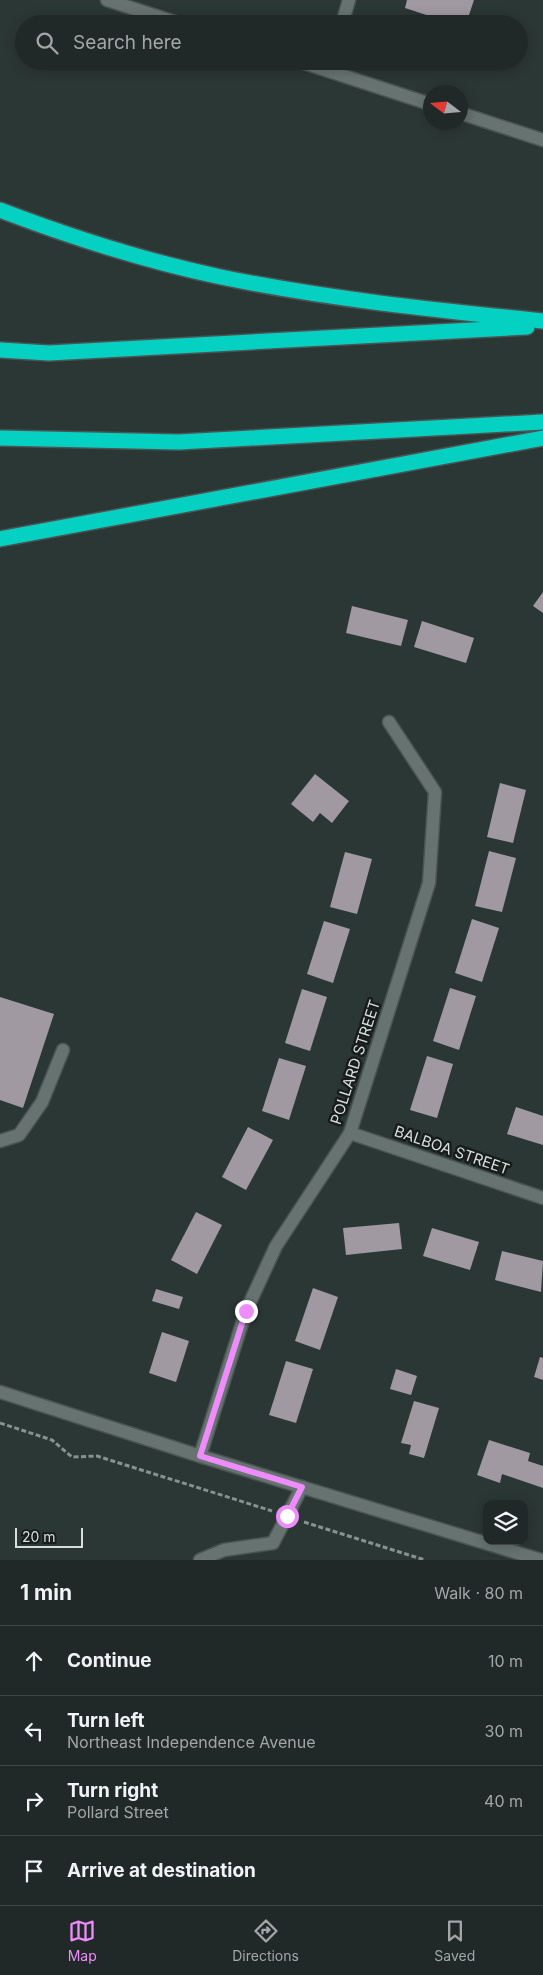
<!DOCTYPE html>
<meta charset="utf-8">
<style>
:root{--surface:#202928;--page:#2d3534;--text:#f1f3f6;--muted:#a2a6a8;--line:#3d4545;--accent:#ed8cfa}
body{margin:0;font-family:Inter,sans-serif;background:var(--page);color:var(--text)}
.controls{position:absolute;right:15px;bottom:15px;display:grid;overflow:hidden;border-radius:10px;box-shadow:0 2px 12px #0003}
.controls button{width:45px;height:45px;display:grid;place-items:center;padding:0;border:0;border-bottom:1px solid var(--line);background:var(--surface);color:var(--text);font:25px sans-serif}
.compass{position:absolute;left:423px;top:85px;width:45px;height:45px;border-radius:50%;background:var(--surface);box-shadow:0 2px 12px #0003;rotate:286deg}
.scale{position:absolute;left:15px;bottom:12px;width:68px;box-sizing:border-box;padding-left:5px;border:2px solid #d7dedd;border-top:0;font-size:14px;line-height:18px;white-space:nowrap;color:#d7dedd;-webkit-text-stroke:4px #181d1c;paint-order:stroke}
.stop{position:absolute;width:15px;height:15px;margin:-11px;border:4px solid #ed8cfa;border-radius:50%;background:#fff}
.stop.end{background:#ed8cfa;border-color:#fff;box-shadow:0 1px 5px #0008}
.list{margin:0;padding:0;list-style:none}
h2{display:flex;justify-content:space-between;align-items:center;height:65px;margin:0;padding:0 20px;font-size:21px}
h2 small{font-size:16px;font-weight:400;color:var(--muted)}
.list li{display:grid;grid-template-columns:32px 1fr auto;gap:15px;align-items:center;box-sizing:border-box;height:70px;padding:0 20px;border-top:1px solid var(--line)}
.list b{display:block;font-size:19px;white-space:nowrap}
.list p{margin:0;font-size:16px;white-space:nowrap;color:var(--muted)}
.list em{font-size:16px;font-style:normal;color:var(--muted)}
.icon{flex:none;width:28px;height:28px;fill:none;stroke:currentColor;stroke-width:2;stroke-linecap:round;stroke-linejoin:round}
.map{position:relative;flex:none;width:543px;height:1560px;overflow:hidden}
.search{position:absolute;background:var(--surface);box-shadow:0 2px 12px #0003;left:15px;right:15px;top:15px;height:55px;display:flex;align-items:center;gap:12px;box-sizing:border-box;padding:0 18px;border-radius:28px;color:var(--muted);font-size:19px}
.sheet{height:345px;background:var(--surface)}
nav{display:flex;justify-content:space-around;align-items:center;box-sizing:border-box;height:70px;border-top:1px solid var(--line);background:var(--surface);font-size:14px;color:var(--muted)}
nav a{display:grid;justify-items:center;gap:2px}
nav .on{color:var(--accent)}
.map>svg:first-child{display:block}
.building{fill:#a199a2}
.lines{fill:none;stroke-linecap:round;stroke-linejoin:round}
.service-casing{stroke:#4b5453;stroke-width:15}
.minor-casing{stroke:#4b5453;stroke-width:15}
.tertiary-casing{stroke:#4b5453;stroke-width:15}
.motorway-casing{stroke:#4b5453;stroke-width:18}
.path{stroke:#87918f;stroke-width:3;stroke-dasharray:5 2.5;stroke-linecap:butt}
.service{stroke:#667371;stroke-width:12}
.minor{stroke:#667371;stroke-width:12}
.tertiary{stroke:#667371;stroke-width:12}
.motorway{stroke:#04d1c2;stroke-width:15}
.route{stroke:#ed8cfa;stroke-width:6}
.labels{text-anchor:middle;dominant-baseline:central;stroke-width:5;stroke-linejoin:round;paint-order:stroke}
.street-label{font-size:15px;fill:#d7dedd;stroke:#181d1c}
</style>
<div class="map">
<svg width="543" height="1560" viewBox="0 0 543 1560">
<rect width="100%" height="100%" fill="#2b3735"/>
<!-- building -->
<g class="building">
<path d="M407,0h67l-8,24h-12l-49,-16z"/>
<path d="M543,592v21l-10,-7z"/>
<path d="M352,606l56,14 -7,26 -55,-13z"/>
<path d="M422,621l52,17 -8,25 -52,-16z"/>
<path d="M315,774l34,27 -17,22 -12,-10 -7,9 -22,-18z"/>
<path d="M500,783l26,7 -13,53 -26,-6z"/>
<path d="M489,851l27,7 -14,54 -27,-6z"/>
<path d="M345,852l27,7 -15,55 -27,-7z"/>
<path d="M472,919l27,9 -17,54 -27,-9z"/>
<path d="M324,921l26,8 -17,54 -26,-9z"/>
<path d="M450,988l26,8 -17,54 -26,-9z"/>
<path d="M302,989l25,8 -17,54 -25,-8z"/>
<path d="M0,997l54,17 -31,94 -23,-8z"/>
<path d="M427,1056l26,8 -16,54 -27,-8z"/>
<path d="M279,1058l27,8 -17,54 -27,-9z"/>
<path d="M516,1107l27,9v29l-36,-11z"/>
<path d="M248,1127l25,13 -27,50 -24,-13z"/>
<path d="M196,1212l26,13 -25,49 -26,-14z"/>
<path d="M399,1223l3,26 -56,6 -3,-27z"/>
<path d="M432,1228l47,14 -9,28 -47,-14z"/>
<path d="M502,1251l41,10 -2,31 -46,-12z"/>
<path d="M313,1288l25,9 -18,53 -25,-9z"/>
<path d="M156,1289l27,8 -4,12 -27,-8z"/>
<path d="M162,1332l27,9 -13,41 -27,-9z"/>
<path d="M540,1357l3,1v22l-9,-3z"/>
<path d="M286,1361l27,8 -17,54 -27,-8z"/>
<path d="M396,1369l21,7 -6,19 -21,-6z"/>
<path d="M414,1401l25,7 -15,50 -15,-4 2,-9 -10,-2z"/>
<path d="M489,1440l41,13 -2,8 15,5v22l-41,-14 -2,9 -23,-8z"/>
</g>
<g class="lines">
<defs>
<g id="service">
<path d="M342,24l7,-24"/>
<path d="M0,1141l19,-6 23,-33 21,-52"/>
<path d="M200,1560l24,-10 49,-7 29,-56"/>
</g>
<g id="minor">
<path d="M107,0l74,24"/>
<path d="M298,61l132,43"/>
<path d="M460,113l83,27"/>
<path d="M350,1133l193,65"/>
<path d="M200,1456l46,-145 30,-65 74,-113 79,-250 6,-91 -46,-70"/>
</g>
<path id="tertiary" d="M0,1392l200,64 341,104"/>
<g id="motorway">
<path d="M0,210c68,26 150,52 221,67 106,22 214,33 322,44"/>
<path d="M0,350l49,3 478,-26"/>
<path d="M0,438l179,4 364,-20"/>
<path d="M0,539l543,-101"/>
</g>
</defs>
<!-- service casing -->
<use href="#service" class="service-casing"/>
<!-- minor casing -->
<use href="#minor" class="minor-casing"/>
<!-- tertiary casing -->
<use href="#tertiary" class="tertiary-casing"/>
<!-- motorway casing -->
<use href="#motorway" class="motorway-casing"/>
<!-- path -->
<g class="path">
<path d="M0,1423l52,17 20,17 25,-1 175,55"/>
<path d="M304,1522l121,38"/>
</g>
<!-- service -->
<use href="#service" class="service"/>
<!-- minor -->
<use href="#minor" class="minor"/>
<!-- tertiary -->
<use href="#tertiary" class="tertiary"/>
<!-- motorway -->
<use href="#motorway" class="motorway"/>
</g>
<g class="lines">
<!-- route -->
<path class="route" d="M246,1311l-46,145 102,31 -15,29"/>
</g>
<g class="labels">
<!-- street labels -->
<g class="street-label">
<text transform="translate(355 1062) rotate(-72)">POLLARD STREET</text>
<text transform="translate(452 1150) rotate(19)">BALBOA STREET</text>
</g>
</g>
</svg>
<div class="controls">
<button><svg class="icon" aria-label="layers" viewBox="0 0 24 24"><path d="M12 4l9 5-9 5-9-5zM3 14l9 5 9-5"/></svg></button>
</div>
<svg class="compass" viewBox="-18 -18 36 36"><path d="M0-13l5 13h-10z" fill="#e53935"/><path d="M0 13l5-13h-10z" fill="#a2a6a8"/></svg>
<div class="scale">20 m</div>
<div class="stop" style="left:287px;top:1516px"></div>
<div class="stop end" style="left:246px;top:1311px"></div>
<div class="search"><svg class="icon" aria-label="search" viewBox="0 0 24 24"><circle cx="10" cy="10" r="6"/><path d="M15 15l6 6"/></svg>Search here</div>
</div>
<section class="sheet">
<h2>1 min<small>Walk · 80 m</small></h2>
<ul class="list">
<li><svg class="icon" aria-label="ahead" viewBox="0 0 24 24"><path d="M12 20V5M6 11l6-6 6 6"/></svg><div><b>Continue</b></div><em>10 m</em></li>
<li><svg class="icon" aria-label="left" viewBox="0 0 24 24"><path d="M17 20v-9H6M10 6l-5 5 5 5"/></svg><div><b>Turn left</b><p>Northeast Independence Avenue</p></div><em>30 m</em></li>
<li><svg class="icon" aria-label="right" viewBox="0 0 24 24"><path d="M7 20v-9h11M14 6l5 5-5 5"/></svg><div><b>Turn right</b><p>Pollard Street</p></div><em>40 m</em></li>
<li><svg class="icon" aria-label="arrive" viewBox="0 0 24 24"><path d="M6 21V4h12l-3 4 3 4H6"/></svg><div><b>Arrive at destination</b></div></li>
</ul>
</section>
<nav>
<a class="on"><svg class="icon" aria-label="map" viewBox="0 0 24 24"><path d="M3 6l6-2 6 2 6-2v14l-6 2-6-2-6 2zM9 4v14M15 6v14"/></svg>Map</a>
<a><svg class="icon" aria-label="directions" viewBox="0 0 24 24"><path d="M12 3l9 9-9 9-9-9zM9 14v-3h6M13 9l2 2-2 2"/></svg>Directions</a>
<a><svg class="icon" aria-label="saved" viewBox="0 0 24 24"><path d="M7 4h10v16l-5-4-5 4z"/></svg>Saved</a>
</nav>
